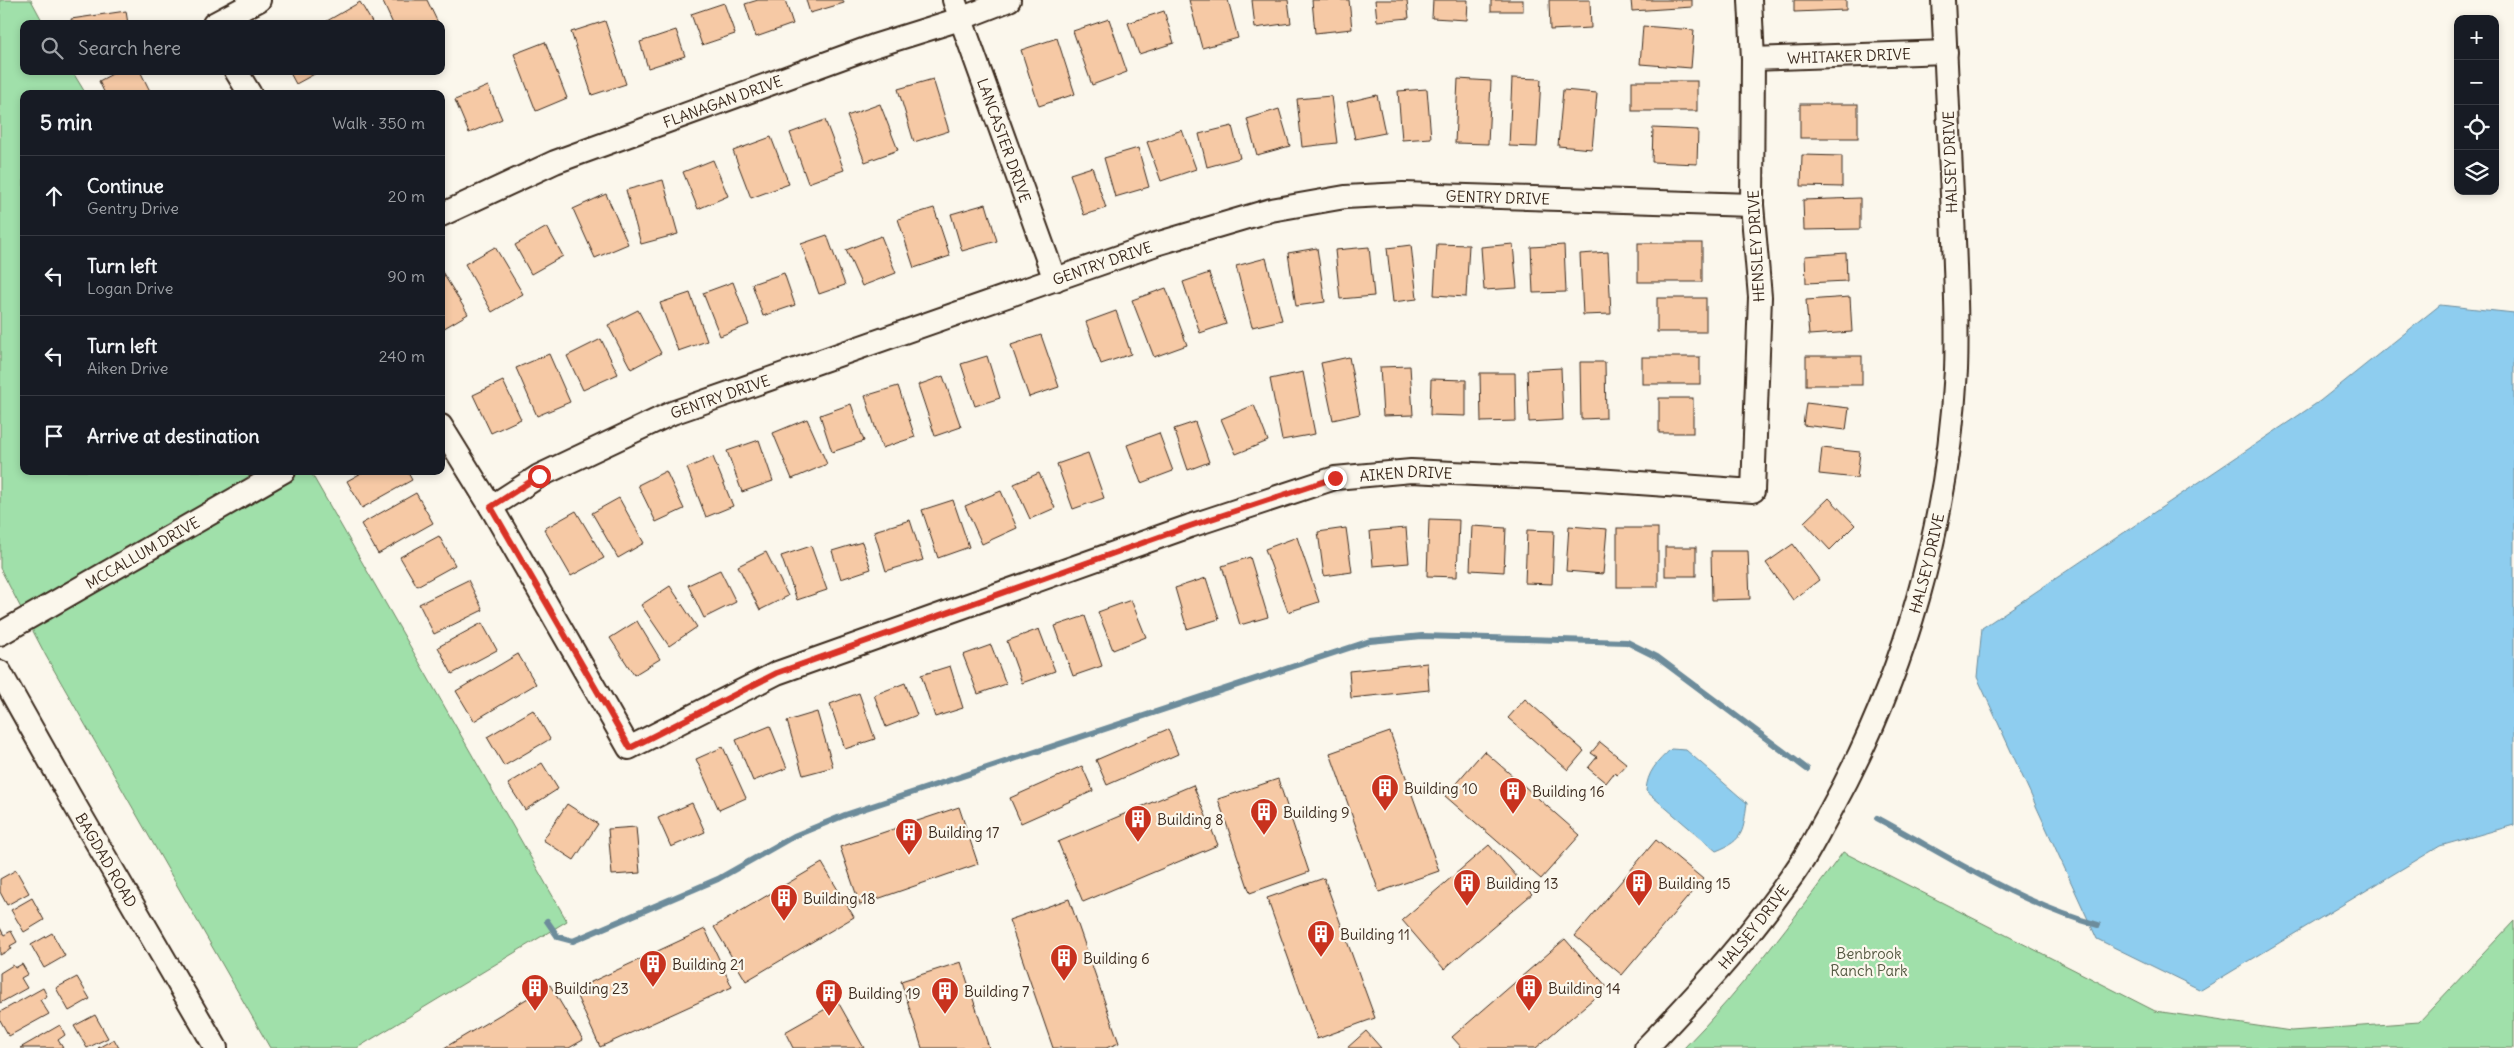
<!DOCTYPE html>
<meta charset="utf-8">
<style>
:root{--surface:#171b24;--page:#20242c;--text:#f1f3f6;--muted:#9ea1a6;--line:#363941}
body{margin:0;font-family:Delius,sans-serif;background:var(--page);color:var(--text)}
.controls{position:absolute;right:15px;top:15px;display:grid;overflow:hidden;border-radius:10px;box-shadow:0 2px 8px #0003}
.controls button{width:45px;height:45px;display:grid;place-items:center;padding:0;border:0;border-bottom:1px solid var(--line);background:var(--surface);color:var(--text);font:25px sans-serif}
.stop{position:absolute;width:15px;height:15px;margin:-11px;border:4px solid #d93025;border-radius:50%;background:#fff}
.stop.end{background:#d93025;border-color:#fff;box-shadow:0 1px 5px #0008}
.list{margin:0;padding:0;list-style:none}
h2{display:flex;justify-content:space-between;align-items:center;height:65px;margin:0;padding:0 20px;font-size:21px}
h2 small{font-size:16px;font-weight:400;color:var(--muted)}
.list li{display:grid;grid-template-columns:32px 1fr auto;gap:15px;align-items:center;box-sizing:border-box;height:80px;padding:0 20px;border-top:1px solid var(--line)}
.list b{display:block;font-size:19px;white-space:nowrap}
.list p{margin:0;font-size:16px;white-space:nowrap;color:var(--muted)}
.list em{font-size:16px;font-style:normal;color:var(--muted)}
.icon{flex:none;width:28px;height:28px;fill:none;stroke:currentColor;stroke-width:2;stroke-linecap:round;stroke-linejoin:round}
.map{position:relative;flex:none;width:2514px;height:1048px;overflow:hidden}
.search{position:absolute;background:var(--surface);box-shadow:0 2px 8px #0003;left:20px;top:20px;width:425px;height:55px;display:flex;align-items:center;gap:12px;box-sizing:border-box;padding:0 18px;border-radius:10px;color:var(--muted);font-size:19px}
.panel{position:absolute;background:var(--surface);box-shadow:0 2px 8px #0003;left:20px;top:90px;width:425px;height:385px;border-radius:10px}
.map>svg:first-child{display:block}
.green{fill:#a0e0aa;stroke:#6e8564}
.water{fill:#8ecdef;stroke:#6d8c9b}
.lines{fill:none;stroke-linecap:round;stroke-linejoin:round}
.stream{stroke:#6d8c9b;stroke-width:6}
.building{fill:#f6c9a5;stroke:#3b2a1e}
.minor-casing{stroke:#3b2a1e;stroke-width:26}
.minor{stroke:#fbf7ec;stroke-width:22}
.route{stroke:#d93025;stroke-width:6}
.labels{text-anchor:middle;dominant-baseline:central;stroke-width:4.5;stroke-linejoin:round;paint-order:stroke}
.street-label{font-size:15px;fill:#3b2a1e;stroke:#fbf7ec}
.poi-label{font-size:15px;fill:#3b2a1e;stroke:#fbf7ec;text-anchor:start}
.park-label{font-size:15px;fill:#545841;stroke:#fbf7ec}
</style>
<div class="map">
<svg width="2514" height="1048" viewBox="0 0 2514 1048">
<rect width="100%" height="100%" fill="#fbf7ec"/>
<filter id="ink" filterUnits="userSpaceOnUse"><feTurbulence type="fractalNoise" baseFrequency=".02" numOctaves="2"/><feDisplacementMap in="SourceGraphic" scale="10" xChannelSelector="R" yChannelSelector="G"/><feConvolveMatrix kernelMatrix="1 2 1 2 8 2 1 2 1" color-interpolation-filters="sRGB"/></filter>
<g filter="url(#ink)">
<!-- green -->
<g class="green">
<path d="M0,0h31l13,24h-20v47h48l14,23h-62v377h286l257,450 -210,127h-87l-224,-392 -46,-88z"/>
<path d="M1843,852l312,159 136,20 128,-9 95,-101v127h-830c59,-60 109,-128 159,-196z"/>
</g>
<!-- water -->
<g class="water">
<path d="M2440,305l74,8v512l-74,21 -239,144 -104,-51 -120,-262 5,-49 338,-227z"/>
<path d="M1671,749l15,1 61,53c-4,27 -2,37 -31,48l-70,-60c1,-19 11,-29 25,-42z"/>
</g>
<g class="lines">
<!-- stream -->
<g class="stream">
<path d="M1877,818c69,37 145,87 221,107"/>
<path d="M547,921l11,16 15,4 145,-62 76,-43 51,-21 525,-174 52,-5 205,6 30,15 150,112"/>
</g>
</g>
<!-- building -->
<g class="building">
<path d="M382,0h45l11,23 -45,1z"/>
<path d="M758,0h27l8,24 -37,13 -11,-33z"/>
<path d="M806,0h37l1,3 -34,10z"/>
<path d="M1189,0h39l10,38 -36,10z"/>
<path d="M1252,0h36l3,23 -36,5z"/>
<path d="M1312,0h37l3,29 -37,4z"/>
<path d="M1375,0h32l2,18 -32,3z"/>
<path d="M1433,0h35l-1,20 -35,-2z"/>
<rect x="1491" y="0" width="32" height="11"/>
<path d="M1549,0h41l1,28 -41,2z"/>
<path d="M1631,0h61v7l-60,4z"/>
<path d="M1794,0h52v10l-52,2z"/>
<path d="M360,2l13,22h-45l-1,-3z"/>
<path d="M724,3l11,31 -33,11 -11,-31z"/>
<path d="M126,11l2,13h-56l-1,-5z"/>
<path d="M1164,11l10,32 -35,11 -11,-31z"/>
<path d="M1109,19l18,53 -35,13 -19,-54z"/>
<path d="M605,21l21,63 -34,11 -21,-63z"/>
<path d="M1643,26l51,4 -3,38 -51,-4z"/>
<path d="M676,30l9,26 -37,12 -8,-26z"/>
<path d="M1057,38l18,56 -36,12 -18,-56z"/>
<path d="M545,42l22,56 -31,13 -22,-57z"/>
<path d="M118,71h22l11,22 -46,1 -6,-13z"/>
<path d="M289,71h31l-24,13z"/>
<path d="M1512,78l29,1 -4,68 -28,-1z"/>
<path d="M933,79l16,52 -35,11 -16,-53z"/>
<path d="M1458,79l33,2 -3,63 -33,-1z"/>
<rect x="1632" y="81" width="65" height="30"/>
<path d="M488,86l14,33 -33,14 -14,-33z"/>
<path d="M1427,89l4,49 -29,2 -4,-49z"/>
<path d="M1563,90l34,3 -5,56 -34,-3z"/>
<path d="M1377,95l8,38 -30,6 -8,-37z"/>
<path d="M1331,96l6,47 -35,4 -5,-48z"/>
<path d="M880,104l18,46 -33,12 -18,-46z"/>
<rect x="1800" y="104" width="58" height="34"/>
<path d="M1279,109l11,37 -33,9 -10,-36z"/>
<path d="M825,120l19,50 -36,13 -18,-50z"/>
<path d="M1232,126l8,32 -33,9 -8,-33z"/>
<path d="M1653,128l45,2 -1,34 -45,-2z"/>
<path d="M1182,130l14,39 -35,12 -14,-39z"/>
<path d="M771,137l18,47 -38,14 -18,-47z"/>
<path d="M1138,148l11,39 -34,10 -11,-39z"/>
<path d="M1802,155l40,1v31l-41,-1z"/>
<path d="M713,160l15,36 -30,13 -15,-37z"/>
<path d="M1092,167l14,41 -22,7 -14,-41z"/>
<path d="M663,180l15,54 -37,10 -15,-54z"/>
<path d="M606,194l22,50 -33,14 -22,-49z"/>
<path d="M1860,198v31l-56,1 -1,-30z"/>
<path d="M986,204l11,37 -35,10 -11,-37z"/>
<path d="M934,208l16,48 -36,12 -16,-49z"/>
<path d="M547,227l16,29 -32,18 -16,-29z"/>
<path d="M827,235l18,50 -26,9 -18,-50z"/>
<path d="M881,236l15,37 -34,13 -16,-36z"/>
<rect x="1638" y="243" width="64" height="39"/>
<path d="M1437,244l32,1 -3,52 -32,-2z"/>
<path d="M1513,244l4,44 -33,2 -3,-43z"/>
<path d="M1411,245l6,54 -24,3 -6,-54z"/>
<path d="M1564,245l2,47 -33,1 -2,-46z"/>
<path d="M495,247l28,47 -31,18 -27,-48z"/>
<path d="M1369,247l5,49 -34,3 -5,-49z"/>
<path d="M1317,248l8,54 -29,4 -8,-53z"/>
<path d="M1608,252l3,62 -28,1 -3,-61z"/>
<path d="M1846,253l1,28 -41,2 -1,-27z"/>
<path d="M1266,258l16,62 -30,7 -16,-61z"/>
<path d="M441,270l27,44 -27,16z"/>
<path d="M784,273l11,32 -32,11 -11,-32z"/>
<path d="M1209,273l17,51 -26,9 -17,-51z"/>
<path d="M733,282l16,43 -29,11 -17,-43z"/>
<path d="M1166,288l21,57 -33,12 -22,-57z"/>
<path d="M690,293l17,48 -29,10 -18,-48z"/>
<path d="M1850,297l2,35 -43,3 -3,-35z"/>
<rect x="1657" y="298" width="49" height="34"/>
<path d="M638,310l23,43 -30,16 -23,-44z"/>
<path d="M1116,311l15,43 -30,10 -15,-42z"/>
<path d="M1041,335l18,52 -30,10 -18,-52z"/>
<path d="M601,339l17,35 -35,16 -16,-34z"/>
<path d="M549,354l21,48 -33,14 -21,-48z"/>
<path d="M987,356l13,42 -25,8 -14,-42z"/>
<rect x="1806" y="356" width="56" height="29"/>
<path d="M1349,357l11,57 -27,6 -12,-57z"/>
<rect x="1642" y="357" width="58" height="27"/>
<path d="M1580,362h25l1,56 -25,1z"/>
<path d="M1410,366l3,49 -30,1 -3,-49z"/>
<path d="M1561,368l2,52 -34,2 -2,-52z"/>
<path d="M1303,372l12,62 -33,6 -12,-61z"/>
<path d="M1480,373h35l1,48 -35,1z"/>
<path d="M943,376l18,51 -26,9 -17,-51z"/>
<path d="M1431,379l35,1v36l-36,-1z"/>
<path d="M503,381l18,38 -30,14 -18,-38z"/>
<path d="M898,386l17,51 -33,11 -17,-52z"/>
<rect x="1659" y="398" width="34" height="35"/>
<path d="M1806,403l43,5 -3,22 -43,-5z"/>
<path d="M851,404l13,37 -32,11 -12,-37z"/>
<path d="M1254,405l14,36 -32,13 -15,-35z"/>
<path d="M807,419l20,45 -35,15 -19,-46z"/>
<path d="M1195,422l14,40 -21,8 -14,-41z"/>
<path d="M1159,433l14,38 -32,12 -14,-38z"/>
<path d="M759,440l14,41 -31,11 -15,-41z"/>
<path d="M1822,448l38,4 -3,26 -38,-4z"/>
<path d="M1088,453l16,45 -31,11 -16,-45z"/>
<path d="M713,457l20,49 -27,11 -19,-49z"/>
<path d="M365,471h42l5,9 -50,28 -15,-27z"/>
<path d="M666,471l18,38 -28,13 -18,-37z"/>
<path d="M1039,473l16,35 -25,11 -16,-35z"/>
<path d="M1001,491l16,37 -35,16 -17,-38z"/>
<path d="M416,493l17,30 -55,31 -17,-30z"/>
<path d="M619,498l25,45 -26,15 -26,-45z"/>
<path d="M1829,498l26,27 -25,25 -26,-28z"/>
<path d="M953,500l16,47 -31,11 -16,-48z"/>
<path d="M576,511l28,47 -33,18 -27,-47z"/>
<path d="M1429,519l30,1 -2,57 -30,-1z"/>
<path d="M910,520l13,40 -37,11 -12,-40z"/>
<path d="M1472,526l34,2 -2,44 -34,-2z"/>
<path d="M1569,526l38,3 -4,45 -37,-3z"/>
<path d="M1346,528l6,44 -28,4 -6,-44z"/>
<path d="M1406,528l3,35 -36,3 -3,-35z"/>
<rect x="1617" y="528" width="41" height="59"/>
<path d="M1527,530l27,1 -2,53 -27,-1z"/>
<path d="M439,536l16,29 -38,21 -17,-29z"/>
<path d="M1297,537l22,65 -31,10 -23,-63z"/>
<path d="M862,542l9,27 -30,10 -9,-28z"/>
<path d="M1793,544l26,36 -26,20 -27,-37z"/>
<path d="M811,546l16,44 -30,10 -16,-44z"/>
<rect x="1665" y="547" width="31" height="29"/>
<path d="M1711,551h37l2,48 -38,1z"/>
<path d="M766,552l22,44 -28,14 -22,-44z"/>
<path d="M1250,557l18,60 -28,8 -18,-59z"/>
<path d="M720,570l16,32 -32,16 -16,-33z"/>
<path d="M1206,578l13,41 -32,10 -12,-41z"/>
<path d="M468,580l15,30 -49,24 -15,-30z"/>
<path d="M670,586l27,41 -28,19 -28,-41z"/>
<path d="M1131,600l15,37 -33,13 -15,-38z"/>
<path d="M1085,616l17,50 -29,10 -18,-50z"/>
<path d="M637,621l23,38 -26,16 -24,-37z"/>
<path d="M482,623l15,27 -45,24 -14,-27z"/>
<path d="M1039,629l16,42 -33,12 -15,-42z"/>
<path d="M991,645l15,39 -28,10 -15,-39z"/>
<path d="M518,654l18,30 -62,37 -18,-30z"/>
<path d="M1427,663l2,27 -78,8 -2,-27z"/>
<path d="M950,666l13,42 -28,9 -14,-42z"/>
<path d="M905,683l12,32 -31,12 -12,-32z"/>
<path d="M859,693l16,46 -30,10 -15,-45z"/>
<path d="M1525,699l59,52 -16,19 -60,-52z"/>
<path d="M533,710l17,29 -46,27 -17,-29z"/>
<path d="M817,712l16,55 -30,8 -16,-54z"/>
<path d="M770,726l17,42 -34,13 -17,-41z"/>
<path d="M1168,729l10,25 -71,31 -11,-25z"/>
<path d="M1390,732l49,139 -60,21 -49,-139z"/>
<path d="M1600,742l27,22 -10,11 -3,-2 -8,10 -18,-15 9,-11 -6,-4z"/>
<path d="M723,747l23,51 -27,12 -23,-51z"/>
<path d="M1484,751l96,84 -39,44 -96,-83z"/>
<path d="M542,763l16,26 -33,21 -17,-26z"/>
<path d="M1082,766l11,25 -72,32 -11,-25z"/>
<path d="M1278,779l31,93 -59,21 -32,-94z"/>
<path d="M1193,785l25,60 -135,57 -25,-60z"/>
<path d="M692,803l13,29 -34,15 -13,-29z"/>
<path d="M567,804l31,20 -24,36 -31,-20z"/>
<path d="M959,807l19,57 -118,41 -20,-58z"/>
<path d="M636,827l4,46 -28,2 -4,-46z"/>
<path d="M1656,840l47,39 -81,96 -47,-39z"/>
<path d="M1489,845l43,49 -88,75 -42,-49z"/>
<path d="M822,863l32,54 -108,64 -32,-54z"/>
<path d="M16,870l13,23 -22,12 -7,-13v-13z"/>
<path d="M1324,878l51,140 -58,21 -50,-141z"/>
<path d="M32,898l12,22 -20,12 -13,-22z"/>
<path d="M1069,899l50,144 -13,5h-53l-44,-128z"/>
<path d="M0,928l4,7 7,-4 6,11 -7,4 2,3 -12,6z"/>
<path d="M705,929l27,58 -132,60 -26,-57z"/>
<path d="M52,933l13,23 -21,12 -13,-23z"/>
<path d="M1565,939l42,48 -71,61h-74l-10,-11z"/>
<path d="M961,962l28,86h-67l-21,-67z"/>
<path d="M22,964l6,10 -7,4 6,10 -27,15v-30l13,-8 2,3z"/>
<path d="M77,977l13,22 -21,12 -13,-23z"/>
<path d="M550,985l33,55 -14,8h-125z"/>
<path d="M43,988l4,8 -7,4 9,14 -40,22 -9,-16v-8z"/>
<path d="M838,1002l26,46h-71l-8,-16z"/>
<path d="M95,1015l13,23 -21,10 -13,-22z"/>
<path d="M60,1025l5,10 -7,5 5,8h-43z"/>
<path d="M1366,1031l15,17h-34z"/>
<path d="M114,1039l5,9h-21z"/>
</g>
<g class="lines">
<defs>
<g id="minor">
<path id="s1" d="M954,0l101,280"/>
<path d="M214,24l45,-24"/>
<path id="s2" d="M1753,59l193,-7"/>
<path d="M236,71l14,23"/>
<path id="s3" d="M441,215l114,-53 319,-116 86,-27 49,-19"/>
<path id="s4" d="M441,426l50,81 138,241 148,-75 413,-147 145,-48 76,-7 171,8 171,12 7,-194 -8,-92 1,-146 -3,-59"/>
<path id="s5" d="M491,507l48,-31 133,-63 484,-169 115,-34 74,-13 58,-3 349,11"/>
<path id="s6" d="M0,634l284,-163"/>
<path id="s7" d="M0,672l69,123 147,253"/>
<path id="s8" d="M1646,1048c57,-59 111,-119 157,-188 10,-16 18,-33 28,-50 74,-134 117,-287 125,-440 2,-51 -1,-103 -3,-154 -4,-72 -7,-144 -10,-216"/>
</g>
</defs>
<!-- minor casing -->
<use href="#minor" class="minor-casing"/>
<!-- minor -->
<use href="#minor" class="minor"/>
</g>
</g>
<g class="lines" filter="url(#ink)">
<!-- route -->
<path class="route" d="M539,476l-48,31 139,241 147,-75 413,-147 145,-48"/>
</g>
<!-- icons -->
<defs>
<symbol id="building-pin" viewBox="-11 -11 22 30"><path d="M0 17L-7.5 6A9.5 9.5 0 1 1 7.5 6Z" fill="#c8321e" stroke="#fbf7ec"/><path d="M-4-6H4V6H1V3H-1V6H-4ZM-2.5-4.3h1.7v1.8h-1.7ZM.8-4.3h1.7v1.8H.8ZM-2.5-1h1.7V.8h-1.7ZM.8-1h1.7V.8H.8Z" fill="#fff"/></symbol>
</defs>
<g fill-rule="evenodd">
<use href="#building-pin" x="1369" y="772" width="32" height="43"/>
<use href="#building-pin" x="1497" y="775" width="32" height="43"/>
<use href="#building-pin" x="1248" y="796" width="32" height="43"/>
<use href="#building-pin" x="1122" y="803" width="32" height="43"/>
<use href="#building-pin" x="893" y="816" width="32" height="43"/>
<use href="#building-pin" x="1451" y="867" width="32" height="43"/>
<use href="#building-pin" x="1623" y="867" width="32" height="43"/>
<use href="#building-pin" x="768" y="882" width="32" height="43"/>
<use href="#building-pin" x="1305" y="918" width="32" height="43"/>
<use href="#building-pin" x="1048" y="942" width="32" height="43"/>
<use href="#building-pin" x="637" y="948" width="32" height="43"/>
<use href="#building-pin" x="519" y="972" width="32" height="43"/>
<use href="#building-pin" x="1513" y="972" width="32" height="43"/>
<use href="#building-pin" x="929" y="975" width="32" height="43"/>
<use href="#building-pin" x="813" y="977" width="32" height="43"/>
</g>
<g class="labels">
<!-- street labels -->
<g class="street-label">
<text stroke="none"><textPath href="#s2" startOffset="96">WHITAKER DRIVE</textPath></text>
<text stroke="none"><textPath href="#s3" startOffset="304">FLANAGAN DRIVE</textPath></text>
<text stroke="none"><textPath href="#s1" startOffset="149">LANCASTER DRIVE</textPath></text>
<text transform="translate(1950 162) rotate(-92)">HALSEY DRIVE</text>
<text stroke="none"><textPath href="#s5" startOffset="1065">GENTRY DRIVE</textPath></text>
<text transform="translate(1756 246) rotate(-93)">HENSLEY DRIVE</text>
<text stroke="none"><textPath href="#s5" startOffset="660">GENTRY DRIVE</textPath></text>
<text stroke="none"><textPath href="#s5" startOffset="255">GENTRY DRIVE</textPath></text>
<text stroke="none"><textPath href="#s4" startOffset="1201">AIKEN DRIVE</textPath></text>
<text stroke="none"><textPath href="#s6" startOffset="164">MCCALLUM DRIVE</textPath></text>
<text stroke="none"><textPath href="#s8" startOffset="568">HALSEY DRIVE</textPath></text>
<text stroke="none"><textPath href="#s7" startOffset="216">BAGDAD ROAD</textPath></text>
<text stroke="none"><textPath href="#s8" startOffset="162">HALSEY DRIVE</textPath></text>
</g>
<!-- poi labels -->
<g class="poi-label">
<text x="1404" y="788">Building 10</text>
<text x="1532" y="791">Building 16</text>
<text x="1283" y="812">Building 9</text>
<text x="1157" y="819">Building 8</text>
<text x="928" y="832">Building 17</text>
<text x="1486" y="883">Building 13</text>
<text x="1658" y="883">Building 15</text>
<text x="803" y="898">Building 18</text>
<text x="1340" y="934">Building 11</text>
<text x="1083" y="958">Building 6</text>
<text x="672" y="964">Building 21</text>
<text x="554" y="988">Building 23</text>
<text x="1548" y="988">Building 14</text>
<text x="964" y="991">Building 7</text>
<text x="848" y="993">Building 19</text>
</g>
<!-- park labels -->
<g class="park-label">
<text x="1869" y="953">Benbrook<tspan x="1869" dy="17">Ranch Park</tspan></text>
</g>
</g>
</svg>
<div class="controls">
<button>+</button>
<button>−</button>
<button><svg class="icon" aria-label="locate" viewBox="0 0 24 24"><circle cx="12" cy="12" r="6"/><path d="M12 2v4M12 18v4M2 12h4M18 12h4"/></svg></button>
<button><svg class="icon" aria-label="layers" viewBox="0 0 24 24"><path d="M12 4l9 5-9 5-9-5zM3 14l9 5 9-5"/></svg></button>
</div>
<div class="stop" style="left:539px;top:476px"></div>
<div class="stop end" style="left:1335px;top:478px"></div>
<div class="search"><svg class="icon" aria-label="search" viewBox="0 0 24 24"><circle cx="10" cy="10" r="6"/><path d="M15 15l6 6"/></svg>Search here</div>
<section class="panel">
<h2>5 min<small>Walk · 350 m</small></h2>
<ul class="list">
<li><svg class="icon" aria-label="ahead" viewBox="0 0 24 24"><path d="M12 20V5M6 11l6-6 6 6"/></svg><div><b>Continue</b><p>Gentry Drive</p></div><em>20 m</em></li>
<li><svg class="icon" aria-label="left" viewBox="0 0 24 24"><path d="M17 20v-9H6M10 6l-5 5 5 5"/></svg><div><b>Turn left</b><p>Logan Drive</p></div><em>90 m</em></li>
<li><svg class="icon" aria-label="left" viewBox="0 0 24 24"><path d="M17 20v-9H6M10 6l-5 5 5 5"/></svg><div><b>Turn left</b><p>Aiken Drive</p></div><em>240 m</em></li>
<li><svg class="icon" aria-label="arrive" viewBox="0 0 24 24"><path d="M6 21V4h12l-3 4 3 4H6"/></svg><div><b>Arrive at destination</b></div></li>
</ul>
</section>
</div>
